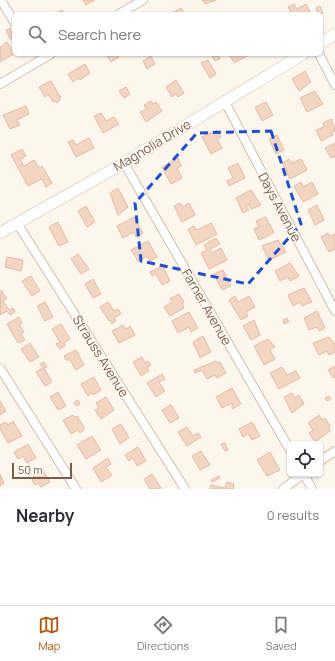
<!DOCTYPE html>
<style>
:root{--surface:#fff;--page:#f7f7f7;--text:#2b2b33;--muted:#7c7c81;--line:#e1e1e2;--accent:#b45309}
body{margin:0;font-family:Manrope,sans-serif;background:var(--page);color:var(--text)}
.controls{position:absolute;right:12px;bottom:12px;display:grid;overflow:hidden;border-radius:6px;box-shadow:0 1px 3px #0004}
.controls button{width:36px;height:36px;display:grid;place-items:center;padding:0;border:0;border-bottom:1px solid var(--line);background:var(--surface);color:var(--text);font:20px sans-serif}
.scale{position:absolute;left:12px;bottom:10px;width:60px;box-sizing:border-box;padding-left:4px;border:2px solid #7a5c4d;border-top:0;font-size:11px;line-height:14px;white-space:nowrap;color:#7a5c4d;-webkit-text-stroke:3px #fffaf3;paint-order:stroke}
.list{margin:0;padding:0;list-style:none}
h2{display:flex;justify-content:space-between;align-items:center;height:52px;margin:0;padding:0 16px;font-size:17px}
h2 small{font-size:13px;font-weight:400;color:var(--muted)}
.icon{flex:none;width:22px;height:22px;fill:none;stroke:currentColor;stroke-width:2;stroke-linecap:round;stroke-linejoin:round}
.map{position:relative;flex:none;width:335px;height:489px;overflow:hidden}
.search{position:absolute;background:var(--surface);box-shadow:0 1px 3px #0004;left:12px;right:12px;top:12px;height:44px;display:flex;align-items:center;gap:10px;box-sizing:border-box;padding:0 14px;border-radius:6px;color:var(--muted);font-size:15px}
.sheet{height:116px;background:var(--surface)}
nav{display:flex;justify-content:space-around;align-items:center;box-sizing:border-box;height:56px;border-top:1px solid var(--line);background:var(--surface);font-size:11px;color:var(--muted)}
nav a{display:grid;justify-items:center;gap:2px}
nav .on{color:var(--accent)}
.map>svg:first-child{display:block}
.building{fill:#f3d5c3;stroke:#e6bba3}
.lines{fill:none;stroke-linecap:round;stroke-linejoin:round}
.street-casing{stroke:#d1beb0;stroke-width:10}
.secondary-casing{stroke:#d6c0b0;stroke-width:12}
.street{stroke:#fff;stroke-width:8}
.secondary{stroke:#fff;stroke-width:11}
.marked{fill:none;stroke:#1d4ed8;stroke-width:3;stroke-dasharray:8 5;stroke-linejoin:round}
.labels{text-anchor:middle;dominant-baseline:central;stroke-width:3;stroke-linejoin:round;paint-order:stroke}
.street-label{font-size:13px;fill:#7a5c4d;stroke:#fffaf3}
</style>
<div class="map">
<svg width="335" height="489" viewBox="0 0 335 489">
<rect width="100%" height="100%" fill="#fdf6ec"/>
<!-- building -->
<g class="building">
<path d="M83,0h12l-9,5z"/>
<path d="M202,0h14l-11,4z"/>
<path d="M294,4l3,5 9,-5 5,10h-19l-4,-7z"/>
<path d="M320,6l3,7 -2,1h-3l-2,-6z"/>
<path d="M181,8l4,6h-14z"/>
<path d="M62,10l2,4h-8z"/>
<path d="M10,28l3,10 -3,1 -4,-9z"/>
<path d="M7,42l7,12 -14,8v-15z"/>
<path d="M106,54h13l-1,1 1,2 -8,5z"/>
<path d="M211,54h6l3,5 -5,2z"/>
<path d="M229,54h20v1l-15,8z"/>
<path d="M151,56l4,8 -8,5 -4,-8z"/>
<path d="M208,60l8,14 -6,4 -9,-15z"/>
<path d="M85,64l5,9 -10,7 -1,-2 -6,4 -5,-8z"/>
<path d="M305,71l6,11 -12,9 -7,-12z"/>
<path d="M176,80l8,13 -6,4 -2,-3 -4,3 -6,-10z"/>
<path d="M51,81l10,17 -4,5 -1,-2 -3,1 -5,-8 -3,3 -6,-10z"/>
<path d="M126,87l4,7 -6,4 -5,-7z"/>
<path d="M315,91l8,13 -16,8 -7,-14z"/>
<path d="M151,101l2,3 3,-2 6,9 -16,11 -6,-10 6,-3 -2,-4z"/>
<path d="M266,102l7,13 -11,6 -7,-14z"/>
<path d="M26,106l3,8 -12,6 3,5 -10,4 -7,-14z"/>
<path d="M101,113l5,8 8,-4 5,7 -16,9 -9,-17z"/>
<path d="M331,119l4,9v3l-3,1 1,3 -12,6 -5,-11 8,-3 -1,-4z"/>
<path d="M217,130l4,7 -4,2 5,9 -11,6 -9,-17z"/>
<path d="M277,135l7,15 -8,4 -7,-15z"/>
<path d="M89,138l5,10 -18,9 -8,-15 5,-2 3,5z"/>
<path d="M335,143v15l-1,-2 -3,2 -6,-10z"/>
<path d="M22,149l4,7 -6,3 4,7 10,-6 5,8 3,-2 10,17 -6,4 -4,-8 -14,7 -17,-31z"/>
<path d="M178,158l3,8 -4,2 5,10 -11,6 -9,-17z"/>
<path d="M289,159l3,4 9,-4 6,11 -17,9 -8,-16z"/>
<path d="M238,163l7,15 -16,8 -2,-5 6,-3 -5,-10z"/>
<path d="M301,182l2,5 9,-5 6,12 -15,8 -9,-16z"/>
<path d="M118,188l10,19 -10,8 -8,-22z"/>
<path d="M251,190l10,15 -10,4 -2,-5 -3,2 3,4 -6,3 -7,-15z"/>
<path d="M180,203l2,4 7,-4 6,12 -13,7 -8,-16z"/>
<path d="M317,205l7,15 -9,5 -7,-15z"/>
<path d="M86,206l9,16 -8,5 -9,-16z"/>
<path d="M134,217l9,16 -7,4 -2,-5 -11,6 -6,-12z"/>
<path d="M266,217l8,16 -15,7 -5,-11 5,-2 -3,-6z"/>
<path d="M58,222l10,20 -9,4 -10,-19z"/>
<path d="M211,223l6,11 -21,11 -8,-16 6,-3 3,4z"/>
<path d="M328,233l2,3 5,-2v15l-6,3 -8,-15z"/>
<path d="M216,238l4,6 -10,5 2,4 9,-5 6,12 -18,9 -8,-16 6,-3 -3,-5z"/>
<path d="M278,240l8,12 -17,8 -7,-14z"/>
<path d="M148,241l9,16 -7,4 -3,-5 -9,5 -7,-11z"/>
<path d="M78,254l11,15 -8,5 -10,-15z"/>
<path d="M7,257l16,3 -2,11 -16,-4z"/>
<path d="M290,263l9,13 -9,5 -2,-4 -8,4 -5,-10z"/>
<path d="M163,266l7,15 -8,4 -6,-11 -4,2 -2,-4z"/>
<path d="M223,270l8,16 -9,4 -8,-16z"/>
<path d="M31,276l9,15 -8,5 -10,-15z"/>
<path d="M93,279l8,15 -8,4 -8,-14z"/>
<path d="M304,288l8,14 -10,4 -2,-4 -7,4 -5,-11z"/>
<path d="M1,290l6,9 -4,2 6,9 4,-2 2,4 -5,3 -3,-4 -7,4z"/>
<path d="M179,294l5,8 -2,1 2,5 -14,8 -6,-9 8,-5 -2,-3z"/>
<path d="M235,296l3,6 11,-6 6,11 -9,5 2,4 -7,4 -12,-20z"/>
<path d="M45,302l8,15 -8,4 -8,-15z"/>
<path d="M108,302l6,9 4,-2 3,5 -7,4 2,3 -4,3 -2,-4 -1,1 -9,-14z"/>
<path d="M317,311l8,17 -6,3 -2,-4 -8,3 -5,-12z"/>
<path d="M189,312l9,16 -7,4 -2,-5 -11,6 -6,-12z"/>
<path d="M19,317l3,6 -3,2 5,7 -3,2 4,6 -7,3 -11,-19z"/>
<path d="M287,318l2,4 -5,2 -1,-4z"/>
<path d="M254,320l6,15 -9,5 -8,-14z"/>
<path d="M61,324l9,15 -6,4 1,3 -5,3 -4,-5 4,-2 -8,-13z"/>
<path d="M123,325l3,4 4,-3 5,9 -16,8 -7,-12z"/>
<path d="M203,336l8,16 -11,6 -7,-16z"/>
<path d="M329,337l6,7v8l-6,3 -2,-4 -8,4 -6,-12z"/>
<path d="M268,339l7,8 -5,3 5,9 -11,6 -10,-19z"/>
<path d="M30,343l9,14 -9,5 -9,-13z"/>
<path d="M76,350l8,15 -8,5 -6,-10h-4l-2,-4z"/>
<path d="M142,357l3,6 3,-2 3,4 -4,3 2,3 -8,5 -8,-14z"/>
<path d="M216,361l2,2 2,-1 6,11 -9,5 -2,-3 -8,4 -5,-9 -7,3 -1,-3z"/>
<path d="M44,362l3,5 -3,1 8,14 -7,4 -9,-14 7,-4 -3,-4z"/>
<path d="M335,366v11l-2,1 -5,-8z"/>
<path d="M282,367l5,8 9,-4 4,7 -21,11 -9,-16z"/>
<path d="M162,374l3,5 -6,3 6,9 -9,6 -9,-14z"/>
<path d="M94,377l7,13 -8,5 -1,-2 -4,3 -7,-12z"/>
<path d="M232,388l9,16 -9,5v-6l-10,5 -6,-11z"/>
<path d="M58,392l8,14 -8,4 -8,-13z"/>
<path d="M292,393l3,5 4,-3 5,9 -12,9 -8,-16z"/>
<path d="M329,396l2,3 -4,2 -2,-3z"/>
<path d="M106,397l8,13 -13,9 -6,-9 4,-2 -3,-5z"/>
<path d="M78,400l2,4 -4,2 -2,-3z"/>
<path d="M0,401l6,10 -6,4z"/>
<path d="M171,405l8,13 -9,5 -8,-13z"/>
<path d="M73,415l1,2 3,-1 7,11v3l-4,3 -2,-3 -7,4 -8,-14z"/>
<path d="M319,415l3,5 3,-2 5,8 -2,1 2,4 -15,11 -6,-9 4,-3 -5,-7z"/>
<path d="M13,421l9,15 -14,7 -8,-14v-4l6,-3 2,3z"/>
<path d="M252,422l8,14 -8,4 -4,-6 -5,3 -4,-8z"/>
<path d="M121,424l8,14 -9,6 -8,-15z"/>
<path d="M187,427l6,9 5,-3 3,4 -14,9 -9,-14z"/>
<path d="M92,436l9,14 -15,9 -9,-14z"/>
<path d="M225,443l3,7 -3,1 -4,-7z"/>
<path d="M28,444l8,14 -9,5 -4,-7 -5,3 -4,-7z"/>
<path d="M138,447l8,14 -9,5 -4,-8 -4,3 -4,-6z"/>
<path d="M201,451l9,14 -10,5 -8,-14z"/>
<path d="M270,452l10,18 -13,6 -10,-16z"/>
<path d="M108,458l3,6 -5,3 6,8 -11,7 -8,-14z"/>
<path d="M21,466l3,4 -4,2 -3,-4z"/>
<path d="M42,468l8,14 -9,5 -3,-4 -3,2 -3,-5 3,-2 -2,-4z"/>
<path d="M0,474l4,9 -4,3z"/>
<path d="M152,474l9,14 -3,1h-8l-6,-10z"/>
<path d="M219,476l1,2 -8,4 -1,-2z"/>
<path d="M227,482l7,2 -1,5h-23l1,-4 14,3z"/>
</g>
<g class="lines">
<defs>
<g id="street">
<path d="M1,0l13,22"/>
<path d="M119,14l24,-14"/>
<path d="M319,54l16,31"/>
<path d="M0,84l51,-30"/>
<path d="M225,102l110,209"/>
<path d="M124,163l166,287"/>
<path d="M17,223l168,266"/>
<path d="M0,368l76,121"/>
<path d="M320,461l15,-10"/>
<path d="M304,474l8,15"/>
<path d="M283,489l20,-15"/>
</g>
<g id="secondary">
<path d="M321,43l14,-9"/>
<path d="M0,233l124,-70 179,-109"/>
</g>
</defs>
<!-- street casing -->
<use href="#street" class="street-casing"/>
<!-- secondary casing -->
<use href="#secondary" class="secondary-casing"/>
<!-- street -->
<use href="#street" class="street"/>
<!-- secondary -->
<use href="#secondary" class="secondary"/>
</g>
<!-- marked area -->
<path class="marked" d="M271,131l30,93 -53,60 -107,-23 -6,-58 62,-70z"/>
<g class="labels">
<!-- street labels -->
<g class="street-label">
<text transform="translate(152 145) rotate(-31)">Magnolia Drive</text>
<text transform="translate(280 207) rotate(62)">Days Avenue</text>
<text transform="translate(207 307) rotate(60)">Farner Avenue</text>
<text transform="translate(101 356) rotate(58)">Strauss Avenue</text>
</g>
</g>
</svg>
<div class="controls">
<button><svg class="icon" aria-label="locate" viewBox="0 0 24 24"><circle cx="12" cy="12" r="6"/><path d="M12 2v4M12 18v4M2 12h4M18 12h4"/></svg></button>
</div>
<div class="scale">50 m</div>
<div class="search"><svg class="icon" aria-label="search" viewBox="0 0 24 24"><circle cx="10" cy="10" r="6"/><path d="M15 15l6 6"/></svg>Search here</div>
</div>
<section class="sheet">
<h2>Nearby<small>0 results</small></h2>
<ul class="list">
</ul>
</section>
<nav>
<a class="on"><svg class="icon" aria-label="map" viewBox="0 0 24 24"><path d="M3 6l6-2 6 2 6-2v14l-6 2-6-2-6 2zM9 4v14M15 6v14"/></svg>Map</a>
<a><svg class="icon" aria-label="directions" viewBox="0 0 24 24"><path d="M12 3l9 9-9 9-9-9zM9 14v-3h6M13 9l2 2-2 2"/></svg>Directions</a>
<a><svg class="icon" aria-label="saved" viewBox="0 0 24 24"><path d="M7 4h10v16l-5-4-5 4z"/></svg>Saved</a>
</nav>
